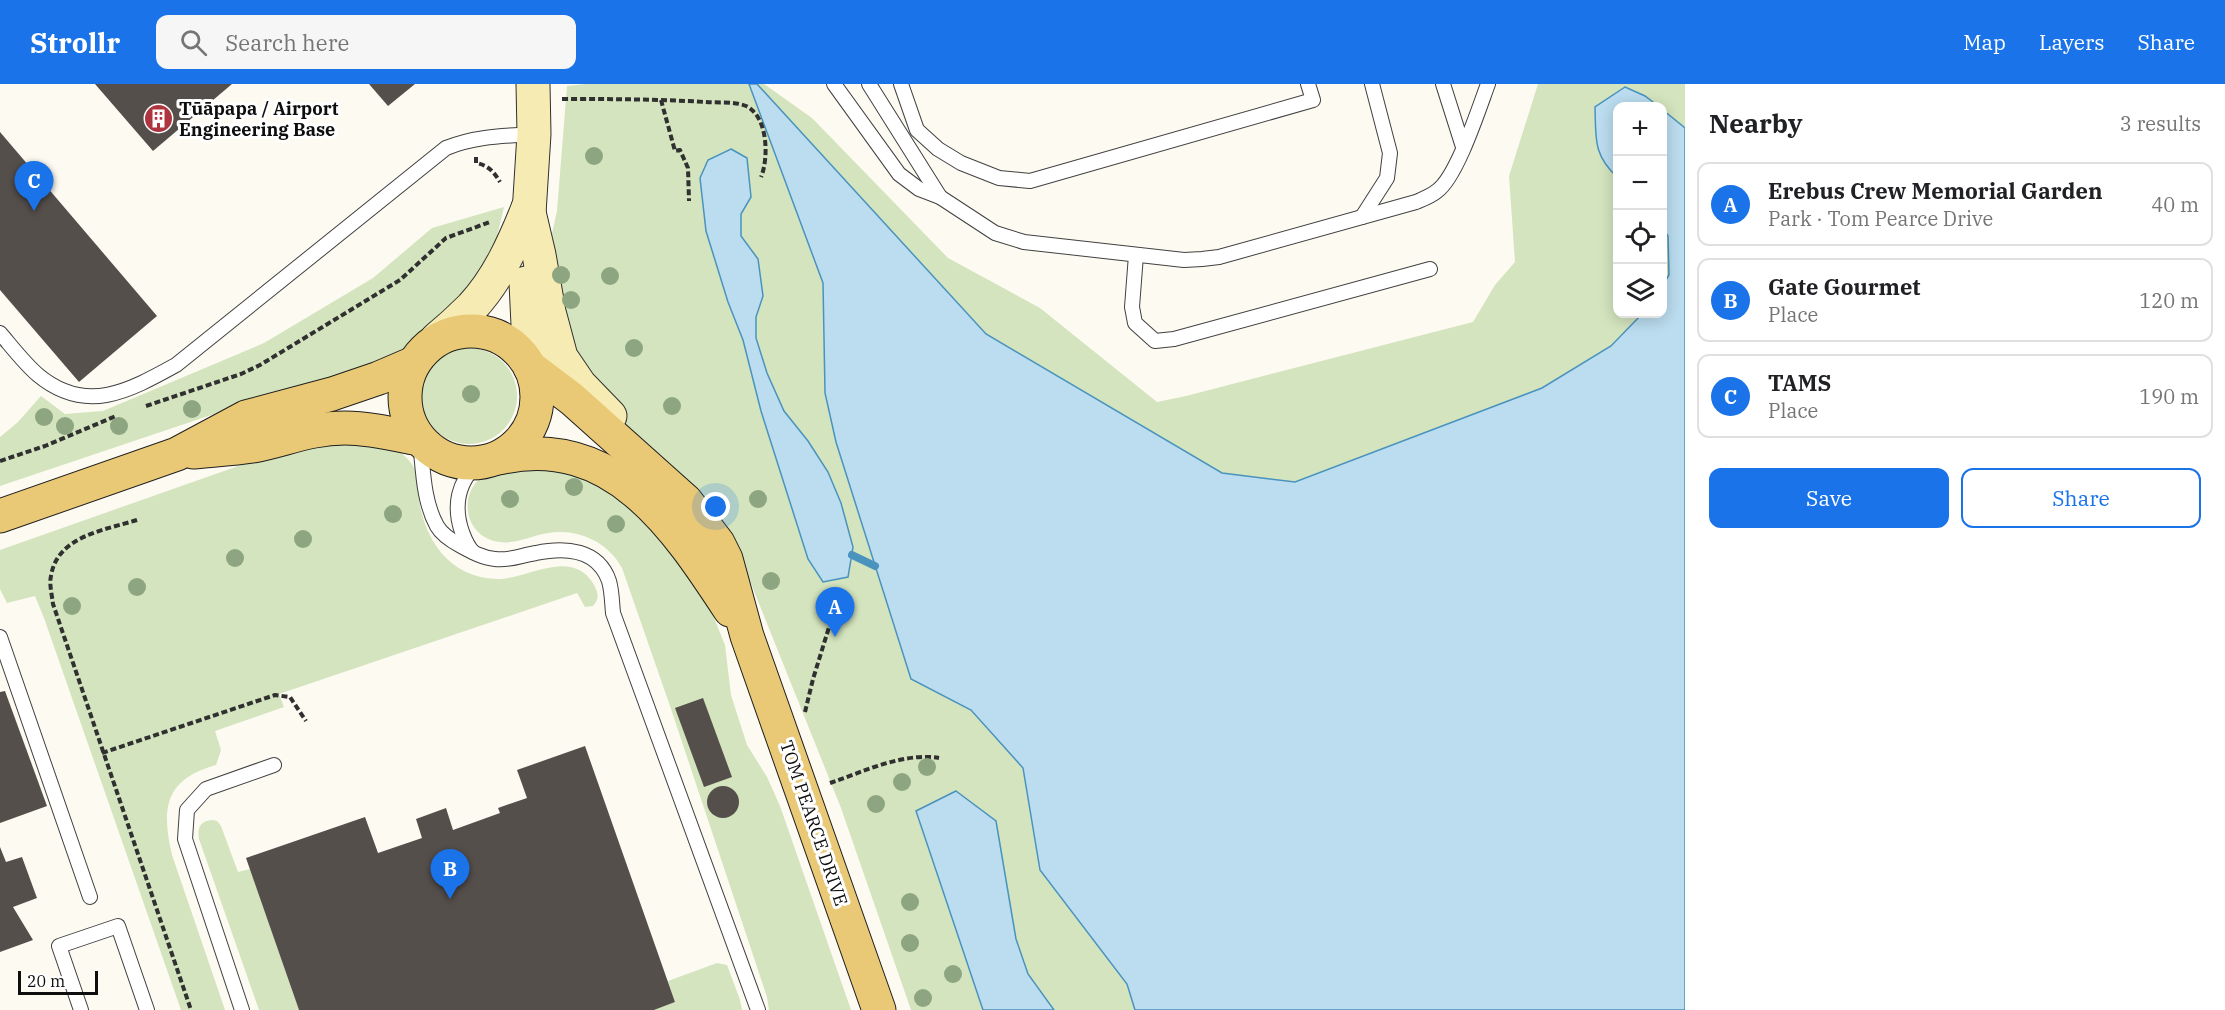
<!DOCTYPE html>
<meta charset="utf-8">
<style>
:root{--surface:#fff;--page:#f6f6f6;--text:#202124;--muted:#757577;--line:#e0e0e0;--accent:#1a73e8}
body{margin:0;font-family:"IBM Plex Serif",serif;background:var(--page);color:var(--text)}
.controls{position:absolute;right:18px;top:18px;display:grid;overflow:hidden;border-radius:12px;box-shadow:0 3px 15px #0003}
.controls button{width:54px;height:54px;display:grid;place-items:center;padding:0;border:0;border-bottom:2px solid var(--line);background:var(--surface);color:var(--text);font:30px sans-serif}
.scale{position:absolute;left:18px;bottom:15px;width:80px;box-sizing:border-box;padding-left:6px;border:3px solid #0e0e0e;border-top:0;font-size:16px;line-height:21px;white-space:nowrap;color:#0e0e0e;-webkit-text-stroke:4px #fff;paint-order:stroke}
.you{position:absolute;left:716px;top:423px;width:21px;height:21px;margin:-15px;border:4px solid #fff;border-radius:50%;background:#1a73e8;box-shadow:0 0 0 9px #1a73e833}
.badge{display:grid;place-items:center;width:39px;height:39px;border-radius:50%;background:var(--accent);color:#fff;font-size:20px;font-weight:700}
.pin{position:absolute;translate:-50% -50px;filter:drop-shadow(0 2px 3px #0008)}
.pin::after{content:'';position:absolute;top:32px;width:21px;height:18px;background:inherit;clip-path:polygon(0 0,100% 0,50% 100%)}
.list{margin:0;padding:0;list-style:none}
h2{display:flex;justify-content:space-between;align-items:center;height:78px;margin:0;padding:0 24px;font-size:26px}
h2 small{font-size:20px;font-weight:400;color:var(--muted)}
.list li{display:grid;grid-template-columns:39px 1fr auto;gap:18px;align-items:center;box-sizing:border-box;height:84px;margin:0 12px 12px;padding:0 12px;border:2px solid var(--line);border-radius:12px}
.list b{display:block;font-size:22px;white-space:nowrap}
.list p{margin:0;font-size:20px;white-space:nowrap;color:var(--muted)}
.list em{font-size:20px;font-style:normal;color:var(--muted)}
.actions{display:flex;gap:12px;padding:18px 24px}
.actions a{flex:1;padding:14px 0;border:2px solid var(--accent);border-radius:12px;text-align:center;font-size:21px;color:var(--accent)}
.actions .main{background:var(--accent);color:#fff}
.icon{flex:none;width:33px;height:33px;fill:none;stroke:currentColor;stroke-width:2;stroke-linecap:round;stroke-linejoin:round}
.map{position:relative;flex:none;width:1685px;height:926px;overflow:hidden}
header{display:flex;align-items:center;gap:36px;box-sizing:border-box;height:84px;padding:0 30px;background:var(--accent);color:#fff}
header strong{font-size:28px}
nav{display:flex;gap:33px;margin-inline-start:auto;font-size:21px}
.search{width:420px;height:54px;background:var(--page);display:flex;align-items:center;gap:15px;box-sizing:border-box;padding:0 21px;border-radius:12px;color:var(--muted);font-size:22px}
main{display:flex}
aside{flex:1;background:var(--surface)}
.map>svg:first-child{display:block}
.green{fill:#d3e4be;fill-rule:evenodd}
.water{fill:#bbddef;stroke:#4a93be;stroke-width:1.5}
.lines{fill:none;stroke-linecap:round;stroke-linejoin:round}
.stream{stroke:#4a93be;stroke-width:8}
.building{fill:#554f4c}
.lane-casing{stroke:#414141;stroke-width:16}
.secondary-casing{stroke:#303030;stroke-width:35}
.primary-casing{stroke:#1f1f1f;stroke-width:35}
.path{stroke:#303030;stroke-width:4;stroke-dasharray:6 3;stroke-linecap:butt}
.lane{stroke:#fff;stroke-width:14}
.secondary{stroke:#f6ecb3;stroke-width:33}
.primary{stroke:#e9c975;stroke-width:33}
.tree{fill:#8ea581}
.labels{text-anchor:middle;dominant-baseline:central;stroke-width:6;stroke-linejoin:round;paint-order:stroke}
.poi-label{font-size:18px;font-weight:bold;fill:#0e0e0e;stroke:#fff;text-anchor:start}
.street-label{font-size:18px;fill:#0e0e0e;stroke:#fff}
</style>
<header>
<strong>Strollr</strong>
<div class="search"><svg class="icon" aria-label="search" viewBox="0 0 24 24"><circle cx="10" cy="10" r="6"/><path d="M15 15l6 6"/></svg>Search here</div>
<nav><a>Map</a><a>Layers</a><a>Share</a></nav>
</header>
<main>
<div class="map">
<svg width="1685" height="926" viewBox="0 0 1685 926">
<rect width="100%" height="100%" fill="#fdfaf1"/>
<!-- green -->
<g class="green">
<path d="M586,0h178l48,34 136,140 92,50 117,94 29,-6 287,-74 22,-37 20,-23 -6,-86 29,-92h147v926h-774l-70,-202 -95,-237 -33,-64 -105,-97 -44,-71 -15,-92 8,-36 10,-125zM1618,22h44v208h-44z"/>
<path d="M504,123l-9,38 -8,23 -42,48 -51,41 -156,49 -238,80v-49l18,-15 23,-26 24,18 38,-3 161,-68 109,-65 59,-50z"/>
<circle cx="469" cy="312" r="48"/>
<path d="M306,358l87,4c7,6 15,12 20,20 6,11 5,27 7,40 6,30 23,59 54,69 8,3 19,4 27,4 30,-2 72,-31 93,6 4,8 6,13 -1,21l-8,1 -8,-14 -298,101 5,13 -69,24 6,19 -5,15c-51,14 -55,43 -44,90l53,155h-44l-137,-392 -9,-22 -28,7 -7,-14v-39z"/>
<path d="M503,382l78,5 68,49 59,83 17,42 6,50 16,50 20,32 13,29 71,204h-82l-2,-13 -97,-291 -48,-138c-14,-26 -44,-40 -74,-35 -19,3 -34,13 -54,8 -28,-8 -35,-42 -15,-62 7,-7 16,-10 24,-13z"/>
<path d="M212,736l5,1 4,5 17,46 12,-3 49,141h-40l-60,-171c-2,-11 1,-18 13,-19z"/>
<path d="M717,879l10,2 13,35 2,10h-88l21,-8 -7,-21z"/>
</g>
<!-- water -->
<g class="water">
<path d="M749,0h8l229,250 236,139 73,9 247,-94 69,-42 31,-32h20l1,-29 6,-10 -1,-39 -6,-9 1,-117 22,18v882h-550l-8,-26 -87,-114 -17,-102 -52,-58 -60,-31 -75,-237 -11,-49 -2,-110z"/>
<path d="M1625,3l20,9 13,10h-40l-1,71c-24,-23 -21,-38 -22,-70z"/>
<path d="M731,65l16,9 4,39 -10,17v22l17,23 5,37 -7,21v21l11,35 17,38 24,30 20,31 13,31 12,44 -5,30 -25,5 -15,-23 -47,-148 -18,-71 -15,-38 -22,-71 -6,-53 8,-18z"/>
<path d="M956,707l40,30 20,118 12,35 26,36h-71l-67,-199z"/>
</g>
<g class="lines">
<!-- stream -->
<path class="stream" d="M852,471l23,11"/>
</g>
<!-- building -->
<g class="building">
<path d="M95,0h137l-79,67z"/>
<path d="M369,0h46l-27,22z"/>
<path d="M0,48l157,184 -78,66 -79,-92z"/>
<path d="M5,607l42,115 -47,17v-131z"/>
<path d="M703,614l29,79 -28,10 -29,-79z"/>
<path d="M585,662l90,256 -21,8h-355l-53,-152 119,-41 13,36 44,-15 -6,-19 30,-11 7,22 47,-17 -2,-5 29,-10 -10,-28z"/>
<circle cx="723" cy="718" r="16"/>
<path d="M0,763l6,15 16,-5 15,41 -24,9 20,33 -33,12z"/>
</g>
<g class="lines">
<defs>
<g id="lane">
<path d="M834,0l65,90 20,15 21,8 55,36 29,9 160,18 18,-1 17,-2 197,-55c7,-3 15,-6 21,-11 20,-14 42,-83 51,-107"/>
<path d="M869,0l71,113"/>
<path d="M901,0l16,46 21,19 23,14 38,15 31,3 283,-81 -5,-16"/>
<path d="M1443,0l20,63"/>
<path d="M1362,133l25,-39 3,-25 -18,-69"/>
<path d="M1136,171l-4,52 3,16 20,18 19,-2 256,-70"/>
<path d="M0,249c12,14 24,30 38,42 48,40 91,16 138,-10l270,-217c29,-12 58,-12 88,-14"/>
<path d="M420,357c3,27 3,60 17,85 5,9 15,15 24,20 11,6 22,12 34,13 15,2 27,-4 41,-6 29,-6 62,-4 73,28 3,10 3,22 4,32l145,397"/>
<path d="M473,468c-6,-6 -8,-12 -11,-20 -9,-26 -4,-50 16,-69"/>
<path d="M0,553l90,260"/>
<path d="M81,926l-22,-64 59,-20 29,84"/>
<path d="M242,926l-57,-171 2,-29 19,-21 68,-24"/>
</g>
<g id="secondary">
<path d="M528,124l11,47 10,57 12,45 19,28 30,31"/>
<path d="M528,145l6,-95 -1,-50"/>
<path d="M526,199l4,84"/>
<path d="M437,255c12,-10 24,-21 35,-32 26,-28 42,-64 56,-99"/>
</g>
<g id="primary">
<circle cx="471" cy="313" r="66"/>
<path d="M531,284l41,31 114,102 32,42 8,16 21,77 132,374"/>
<path d="M193,368c20,-2 40,-3 60,-6 32,-6 57,-18 92,-18 24,0 49,6 74,11"/>
<path d="M499,374c114,-26 176,68 231,152"/>
<path d="M0,432l177,-62 69,-37 86,-23 47,-16 35,-15"/>
</g>
</defs>
<!-- lane casing -->
<use href="#lane" class="lane-casing"/>
<!-- secondary casing -->
<use href="#secondary" class="secondary-casing"/>
<!-- primary casing -->
<use href="#primary" class="primary-casing"/>
<!-- path -->
<g class="path">
<path d="M562,15c48,0 95,0 143,3 13,1 29,-1 41,4 22,10 23,52 15,71"/>
<path d="M661,16l14,51 5,-1 8,18 1,33"/>
<path d="M476,73v6c12,2 18,9 24,19"/>
<path d="M146,322l95,-32 19,-9 140,-85 46,-42 44,-16"/>
<path d="M0,377l45,-15 71,-30"/>
<path d="M137,436c-32,10 -80,16 -86,56 -2,8 1,19 2,28l138,406"/>
<path d="M805,628l8,-33 17,-55 3,-2 12,1"/>
<path d="M102,669l173,-58 15,2 16,24"/>
<path d="M830,699c33,-11 73,-31 109,-25"/>
</g>
<!-- lane -->
<use href="#lane" class="lane"/>
<!-- secondary -->
<use href="#secondary" class="secondary"/>
<!-- primary -->
<use href="#primary" class="primary"/>
</g>
<!-- trees -->
<g class="tree">
<circle cx="594" cy="72" r="9"/>
<circle cx="561" cy="191" r="9"/>
<circle cx="610" cy="192" r="9"/>
<circle cx="571" cy="216" r="9"/>
<circle cx="634" cy="264" r="9"/>
<circle cx="471" cy="310" r="9"/>
<circle cx="672" cy="322" r="9"/>
<circle cx="192" cy="325" r="9"/>
<circle cx="44" cy="333" r="9"/>
<circle cx="65" cy="342" r="9"/>
<circle cx="119" cy="342" r="9"/>
<circle cx="574" cy="403" r="9"/>
<circle cx="510" cy="415" r="9"/>
<circle cx="758" cy="415" r="9"/>
<circle cx="393" cy="430" r="9"/>
<circle cx="616" cy="440" r="9"/>
<circle cx="303" cy="455" r="9"/>
<circle cx="235" cy="474" r="9"/>
<circle cx="771" cy="497" r="9"/>
<circle cx="137" cy="503" r="9"/>
<circle cx="72" cy="522" r="9"/>
<circle cx="927" cy="683" r="9"/>
<circle cx="902" cy="698" r="9"/>
<circle cx="876" cy="720" r="9"/>
<circle cx="910" cy="818" r="9"/>
<circle cx="910" cy="859" r="9"/>
<circle cx="953" cy="890" r="9"/>
<circle cx="923" cy="914" r="9"/>
</g>
<!-- icons -->
<defs>
<symbol id="building-disc" viewBox="-11 -11 22 22"><circle r="9.5" fill="#ae353f" stroke="#fff"/><path d="M-4-6H4V6H1V3H-1V6H-4ZM-2.5-4.3h1.7v1.8h-1.7ZM.8-4.3h1.7v1.8H.8ZM-2.5-1h1.7V.8h-1.7ZM.8-1h1.7V.8H.8Z" fill="#fff"/></symbol>
</defs>
<g fill-rule="evenodd">
<use href="#building-disc" x="142" y="18" width="33" height="33"/>
</g>
<g class="labels">
<!-- poi labels -->
<g class="poi-label">
<text x="179" y="24">Tūāpapa / Airport<tspan x="179" dy="21">Engineering Base</tspan></text>
</g>
<!-- street labels -->
<g class="street-label">
<text transform="translate(814 739) rotate(71)">TOM PEARCE DRIVE</text>
</g>
</g>
</svg>
<div class="controls">
<button>+</button>
<button>−</button>
<button><svg class="icon" aria-label="locate" viewBox="0 0 24 24"><circle cx="12" cy="12" r="6"/><path d="M12 2v4M12 18v4M2 12h4M18 12h4"/></svg></button>
<button><svg class="icon" aria-label="layers" viewBox="0 0 24 24"><path d="M12 4l9 5-9 5-9-5zM3 14l9 5 9-5"/></svg></button>
</div>
<div class="scale">20 m</div>
<div class="you"></div>
<div class="pin badge" style="left:835px;top:553px">A</div>
<div class="pin badge" style="left:450px;top:815px">B</div>
<div class="pin badge" style="left:34px;top:127px">C</div>
</div>
<aside>
<h2>Nearby<small>3 results</small></h2>
<ul class="list">
<li><span class="badge">A</span><div><b>Erebus Crew Memorial Garden</b><p>Park · Tom Pearce Drive</p></div><em>40 m</em></li>
<li><span class="badge">B</span><div><b>Gate Gourmet</b><p>Place</p></div><em>120 m</em></li>
<li><span class="badge">C</span><div><b>TAMS</b><p>Place</p></div><em>190 m</em></li>
</ul>
<div class="actions"><a class="main">Save</a><a>Share</a></div>
</aside>
</main>
